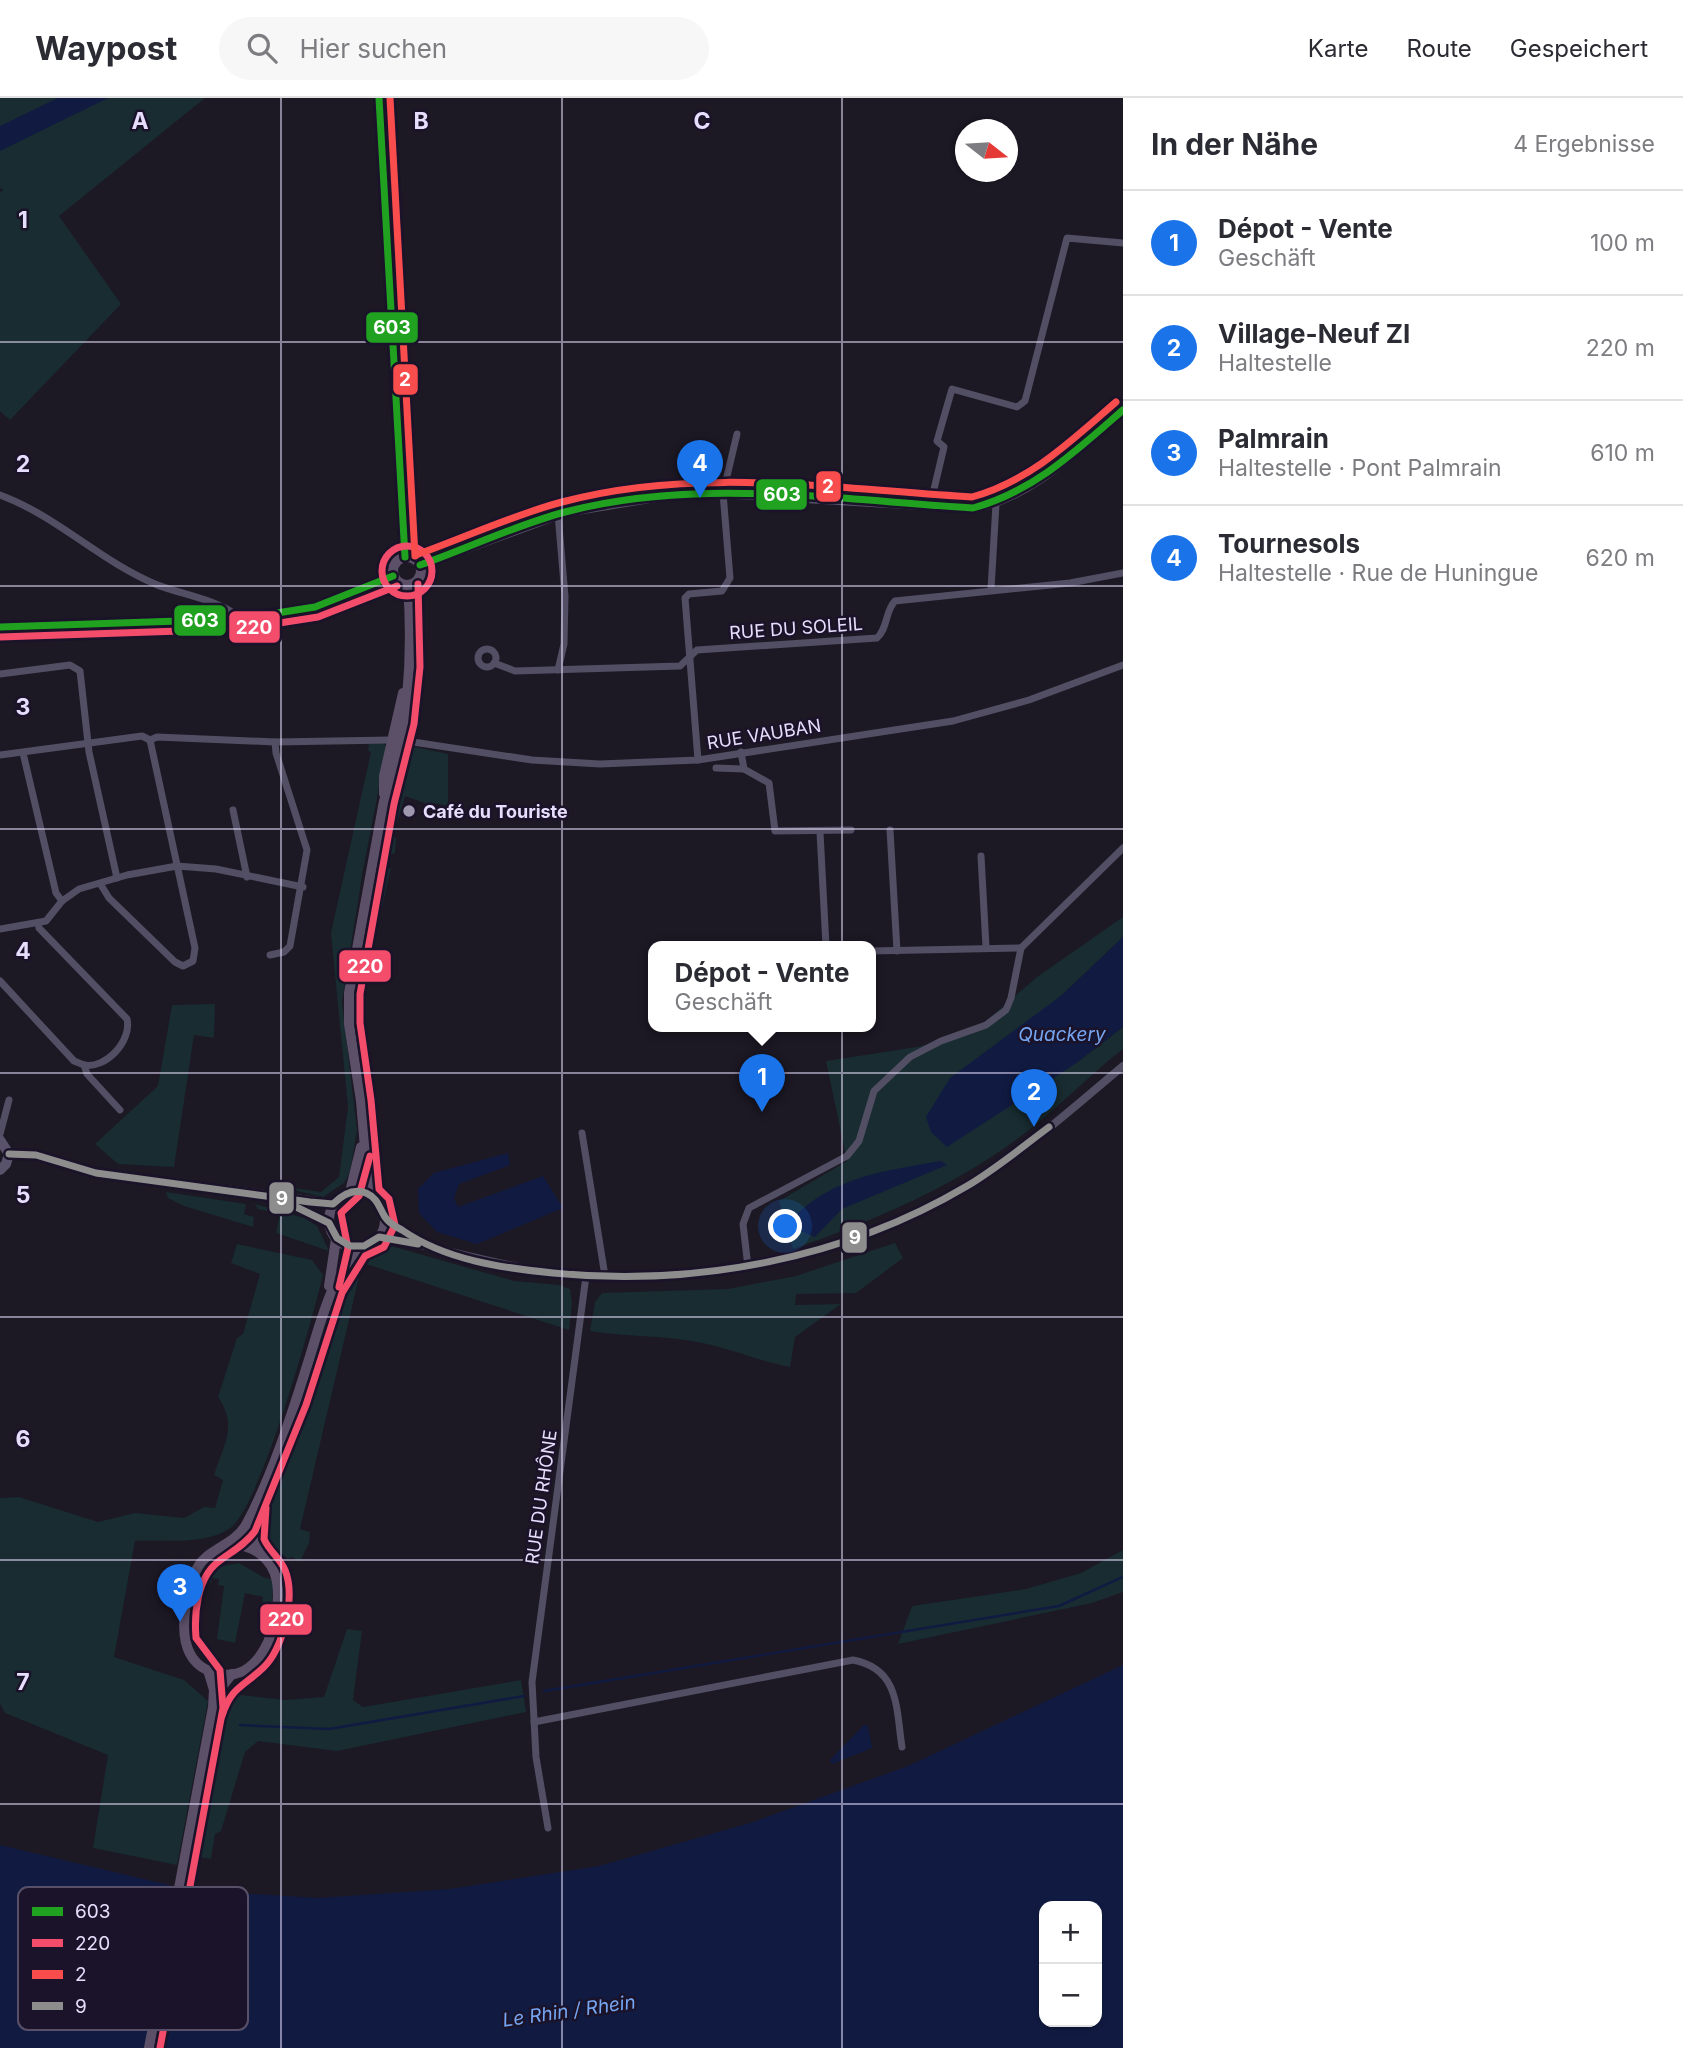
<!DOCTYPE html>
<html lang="de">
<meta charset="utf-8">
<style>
:root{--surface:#fff;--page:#f7f7f7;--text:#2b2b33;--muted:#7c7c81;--line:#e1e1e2;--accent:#1a73e8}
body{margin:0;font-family:Inter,sans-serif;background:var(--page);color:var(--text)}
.controls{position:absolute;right:21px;bottom:21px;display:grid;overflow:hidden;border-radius:14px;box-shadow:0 2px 5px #0004}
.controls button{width:63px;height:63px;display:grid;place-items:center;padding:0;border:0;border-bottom:2px solid var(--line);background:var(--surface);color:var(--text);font:35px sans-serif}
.compass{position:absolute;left:955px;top:21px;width:63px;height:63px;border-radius:50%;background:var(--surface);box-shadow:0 2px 5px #0004;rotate:107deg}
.you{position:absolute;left:786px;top:1129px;width:24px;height:24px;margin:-18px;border:5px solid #fff;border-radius:50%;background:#1a73e8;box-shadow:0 0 0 10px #1a73e833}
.badge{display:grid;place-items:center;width:46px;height:46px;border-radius:50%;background:var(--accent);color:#fff;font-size:23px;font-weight:700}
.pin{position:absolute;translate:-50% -58px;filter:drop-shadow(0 2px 4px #0008)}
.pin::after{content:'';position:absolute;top:37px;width:24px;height:21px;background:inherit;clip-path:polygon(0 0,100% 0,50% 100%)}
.popup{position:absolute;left:648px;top:843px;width:228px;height:91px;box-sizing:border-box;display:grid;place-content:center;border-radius:14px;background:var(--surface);filter:drop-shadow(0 2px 5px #0005);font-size:23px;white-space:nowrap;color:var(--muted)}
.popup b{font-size:26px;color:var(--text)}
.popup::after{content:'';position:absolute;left:50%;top:100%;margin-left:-14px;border:14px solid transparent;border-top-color:var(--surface)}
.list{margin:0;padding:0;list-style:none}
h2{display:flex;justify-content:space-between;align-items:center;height:91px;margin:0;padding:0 28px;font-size:30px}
h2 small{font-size:23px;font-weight:400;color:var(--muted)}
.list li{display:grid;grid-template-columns:46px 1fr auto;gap:21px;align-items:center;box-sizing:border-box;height:105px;padding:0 28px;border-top:2px solid var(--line)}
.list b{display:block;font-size:26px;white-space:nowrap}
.list p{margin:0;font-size:23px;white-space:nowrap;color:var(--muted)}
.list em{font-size:23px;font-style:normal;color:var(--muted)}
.icon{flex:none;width:38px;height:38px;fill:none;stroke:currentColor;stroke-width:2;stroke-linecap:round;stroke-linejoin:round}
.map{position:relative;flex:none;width:1123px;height:1950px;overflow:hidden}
header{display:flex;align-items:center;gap:42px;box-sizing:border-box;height:98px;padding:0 35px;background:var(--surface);border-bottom:2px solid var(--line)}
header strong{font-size:33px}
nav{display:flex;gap:38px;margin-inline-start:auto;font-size:24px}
.search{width:490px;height:63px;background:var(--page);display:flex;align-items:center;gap:18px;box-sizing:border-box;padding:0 24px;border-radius:38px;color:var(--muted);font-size:26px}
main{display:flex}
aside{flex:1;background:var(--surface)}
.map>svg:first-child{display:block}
.green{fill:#182c31}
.water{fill:#111b42;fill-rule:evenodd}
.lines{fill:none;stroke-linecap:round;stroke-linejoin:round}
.stream{stroke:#111b42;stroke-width:2.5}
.minor{stroke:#524e64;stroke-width:7}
.tertiary{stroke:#524e64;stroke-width:8}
.secondary{stroke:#58536a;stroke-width:10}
.primary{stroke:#5c4f68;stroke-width:10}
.bus-1-casing{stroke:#1a1329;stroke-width:12}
.bus-2-casing{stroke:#1a1329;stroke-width:12}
.bus-3-casing{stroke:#1a1329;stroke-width:12}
.bus-4-casing{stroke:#1a1329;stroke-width:12}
.bus-1{stroke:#20a120;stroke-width:7}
.bus-2{stroke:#f44d6c;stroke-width:7}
.bus-3{stroke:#f94d4d;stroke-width:7}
.bus-4{stroke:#8d8d8d;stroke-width:7}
.grid{fill:none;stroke:#e6defc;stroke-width:2;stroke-opacity:0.55}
.poi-dot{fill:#9f99b0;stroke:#1a1329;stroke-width:2.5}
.labels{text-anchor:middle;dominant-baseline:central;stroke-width:5;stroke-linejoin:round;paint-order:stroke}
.street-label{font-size:18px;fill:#e6defc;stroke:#1a1329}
.poi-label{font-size:18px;font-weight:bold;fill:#e6defc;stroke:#1a1329;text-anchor:start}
.water-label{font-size:19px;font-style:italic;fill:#76a6f3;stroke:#1a1329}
.key{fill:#1a1329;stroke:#575068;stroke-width:2}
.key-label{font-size:19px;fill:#e6defc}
.grid-label{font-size:23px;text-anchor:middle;font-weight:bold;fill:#e6defc;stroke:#1a1329;stroke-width:5;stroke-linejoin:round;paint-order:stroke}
.line-badge{stroke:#1a1329;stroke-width:2.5}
.badge-label{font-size:19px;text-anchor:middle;font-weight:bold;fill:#fff}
</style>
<header>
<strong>Waypost</strong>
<div class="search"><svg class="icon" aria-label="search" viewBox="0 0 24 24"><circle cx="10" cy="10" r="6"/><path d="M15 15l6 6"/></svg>Hier suchen</div>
<nav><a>Karte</a><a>Route</a><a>Gespeichert</a></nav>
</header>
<main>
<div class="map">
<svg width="1123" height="1950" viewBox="0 0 1123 1950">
<rect width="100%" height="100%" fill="#1c1824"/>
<!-- green -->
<g class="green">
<path d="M0,0h205l-146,118 62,88 -111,116 -10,-9v-219l4,-2 -4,-2z"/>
<path d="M383,645l4,4 -24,123 -21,132 15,128 -7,42 -6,11 -21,14 -50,-12 48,7 18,-15 9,-70 -17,-174 40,-181 -3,-1 1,-7z"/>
<path d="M406,647l42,9v52l-14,-3 -1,3 -28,-10 -12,40 3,2 -1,15 -18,7 23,-107z"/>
<path d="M391,770l-27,117 1,39 -8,1c-9,-30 7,-130 24,-155z"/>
<path d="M1123,819v20l-61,58 13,69 48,-37v22c-32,25 -61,55 -93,80 -69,55 -154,91 -237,120l-14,-48 68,-40 -21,-100 91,-14 54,-13 66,-57z"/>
<path d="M215,906l-1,34 -20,-3 -20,132 -56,-3 -23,-20 63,-58 14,-81z"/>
<path d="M166,1094l80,12 -2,10 10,3 -1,10 -69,-21 -16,-8z"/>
<path d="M255,1106l49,14 13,8 12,25 -53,-18 4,-19 -22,-5z"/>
<path d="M895,1145l8,15 -47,35 -60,1 -1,11 46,-1 -46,33 -5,30c-32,-6 -60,-19 -93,-25 -35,-7 -71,-5 -107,-11l5,-29 7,-9 126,-4 68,-13z"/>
<path d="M237,1146l75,16 11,15c-10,42 -63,235 -94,254 -27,17 -64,10 -94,12l-21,116 70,23 24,21 -31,164 -84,-17 15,-93 -103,-42 -5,-9v-206l19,-1 79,25 37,-9 49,5 20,-11 11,1 8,-28 -9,-5c10,-32 24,-48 4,-78l19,-59 6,-4 17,-60 -29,-11z"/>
<path d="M384,1149h11l119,34 45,4 11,4 2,14 -3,27 -212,-69z"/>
<path d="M352,1172l8,3 -60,256 10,3 -1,11 -9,18 -9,-4 -3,2 -17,-15h-5l-4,-18 4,-26 66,-195z"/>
<path d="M1123,1452v42l-31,11 -194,41 14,-38 114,-17 55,-16z"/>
<path d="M239,1465l24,14 11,3 -4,42 -9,-1 2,-24 -18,-4 -10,50 -18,-4 7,-53 -6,-1 1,-6 -7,-1 -1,5 -13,-3 5,-14 10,2z"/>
<path d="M347,1531l15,2 -9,69 10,7 158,-27 5,32 -189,39 -79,-10 -13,11 -24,79 -6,3 -4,25 -19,-3 28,-148 12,-14 53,6 39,-3z"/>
</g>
<!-- water -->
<g class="water">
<path d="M58,0h50l-108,53v-25z"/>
<path d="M1123,839v90l-48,37 -128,83 -16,-15 -5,-15 24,-39 112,-83z"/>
<path d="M508,1055l2,12 -51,19 -5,14 4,9 85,-31 20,32 -86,36 -40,-12 -18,-19 -1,-24 16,-16z"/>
<path d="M941,1063l6,4 -105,44 -27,28 -21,-9 -3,-8c42,-44 93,-49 150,-59z"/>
<path d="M1123,1567v383h-1123v-203l190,45 128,8 132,-9 149,-23 151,-43 158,-57zM1044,1808h53v116h-53z"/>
<path d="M864,1627l4,1 4,22 -40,16 -2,-4z"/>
</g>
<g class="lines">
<!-- stream -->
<g class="stream">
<path d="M544,1593l515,-85 64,-29"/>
<path d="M240,1627l89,4 195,-33"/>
</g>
<!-- minor -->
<g class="minor">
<path d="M0,397c57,21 100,66 155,89 20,9 74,18 84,35"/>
<path d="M930,408l14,-59 -7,-6 15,-52 65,18 8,-6 42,-163 56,5"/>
<path d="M991,491l5,-85"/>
<circle cx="487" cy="560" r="9"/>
<path d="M494,565l21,8 165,-5 17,-16 180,-12c11,-10 8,-27 18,-37l175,-18 53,-10"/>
<path d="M558,572l6,-26 1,-48 -7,-82"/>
<path d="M0,576l70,-9 10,6 9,81 28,126"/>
<path d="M400,642l132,20 68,4 98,-4 255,-39 76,-21 94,-35"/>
<path d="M741,654l3,17 25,14 6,48 76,-1"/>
<path d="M23,655l33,140 6,8"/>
<path d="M0,657l142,-19 8,4 7,-3 118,5 116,-2"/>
<path d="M698,662l-13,-162 4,-4 33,-3 8,-13 -7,-85 14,-59"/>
<path d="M716,670l28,1"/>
<path d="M233,712l14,67"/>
<path d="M890,732l7,121"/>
<path d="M820,734l6,114"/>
<path d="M981,758l5,91"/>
<path d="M101,787l8,13 66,64 8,4 10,-5 2,-13 -45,-208"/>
<path d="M38,825l1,5 88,91c5,22 -21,50 -43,46"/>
<path d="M0,831l46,-8 16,-20 17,-12 48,-14 50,-9 39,3 87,18"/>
<path d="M1021,850l102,-100"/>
<path d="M870,853l151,-3"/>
<path d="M270,857l14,-3 6,-6 17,-96 -31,-97 -1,-11"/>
<path d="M0,883l74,80 10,4 3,9 33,36"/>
<path d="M582,1035l23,143"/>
<path d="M0,1036l9,-34"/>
<path d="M748,1169l-5,-43 6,-16 98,-52 12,-15 15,-50 36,-34 31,-16 45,-16 20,-15 5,-12 10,-50"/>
<path d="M534,1624l319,-62c47,9 43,49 49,87"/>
<path d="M548,1730l-12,-71 -4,-75 54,-406"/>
</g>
<!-- tertiary -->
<g class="tertiary">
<path d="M0,529l239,-8 76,-12 78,-31"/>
<path d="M385,1120l38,24"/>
<path d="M379,1139c60,9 116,29 176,36 138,16 277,-13 399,-80 62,-33 115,-82 169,-127"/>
</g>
<!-- secondary -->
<g class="secondary">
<path d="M420,467l145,-53 109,-18 44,-1 255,15c61,-12 104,-59 150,-98"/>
<path d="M0,1042l9,14 -3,10 -6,6"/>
<path d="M9,1056l27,1 60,18 237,31"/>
<path d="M283,1104l46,21"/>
</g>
<!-- primary -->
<g class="primary">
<path d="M379,0l26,459"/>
<circle cx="407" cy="473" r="14"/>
<path d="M384,696v-18l19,-83"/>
<circle cx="357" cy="1122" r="28"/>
<path d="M350,1094l11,-45"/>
<path d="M369,1096l-8,-93 -12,-77v-31l35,-192c25,-65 29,-147 24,-216"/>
<path d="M329,1188l7,-47"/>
<path d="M253,1416v21l6,17"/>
<path d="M227,1447c24,-2 46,12 50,37 6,39 -17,112 -70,88 -34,-16 -23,-69 -12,-97 9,-25 39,-25 52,-50 25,-47 43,-103 59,-154 14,-43 22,-85 52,-121"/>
<path d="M215,1603l5,-12 12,-15"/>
<path d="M149,1950l64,-341 1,-17 -6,-20"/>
</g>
<defs>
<g id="bus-1">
<path d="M379,0l26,459"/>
<path d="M420,467c48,-17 96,-40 145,-53 132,-35 274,-12 408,-4 61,-17 103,-57 150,-98"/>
<path d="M0,529l239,-8 76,-12 78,-31"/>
</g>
<g id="bus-2">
<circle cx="407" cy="473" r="25"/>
<path d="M0,539l241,-8 77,-12 79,-31"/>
<path d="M339,1189l9,-39 -7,-35 18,-17 11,-40"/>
<path d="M222,1618c9,-29 21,-29 41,-48 20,-19 33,-71 22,-98 -5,-12 -16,-19 -21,-31l2,-31"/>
<path d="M160,1950l63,-340 -3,-38 -24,-32c-2,-24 1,-60 22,-76 13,-10 27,-17 37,-31l51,-126 36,-112 23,-37 19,-9 11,-22 -6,-26 -10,-10 -8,-89 -11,-77v-29l34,-190 20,-80 6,-57 -2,-83"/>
</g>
<g id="bus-3">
<path d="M390,0l25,458"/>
<path d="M416,457c48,-17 97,-40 146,-53 133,-36 275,-13 410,-5 58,-16 99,-56 144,-95"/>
</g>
<g id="bus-4">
<path d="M9,1056l27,1 60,18 214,29 23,2c9,-9 20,-16 33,-11 12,5 13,15 19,24 4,6 11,10 17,13 43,30 100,38 151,43 142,14 291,-14 414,-87 29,-17 55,-39 82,-59"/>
<path d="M292,1107l37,18 8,15 13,8h14l15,-9 39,7"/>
</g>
</defs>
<!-- bus-1 casing -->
<use href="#bus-1" class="bus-1-casing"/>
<!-- bus-2 casing -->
<use href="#bus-2" class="bus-2-casing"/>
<!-- bus-3 casing -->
<use href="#bus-3" class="bus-3-casing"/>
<!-- bus-4 casing -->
<use href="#bus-4" class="bus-4-casing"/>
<!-- bus-1 -->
<use href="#bus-1" class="bus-1"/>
<!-- bus-2 -->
<use href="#bus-2" class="bus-2"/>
<!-- bus-3 -->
<use href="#bus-3" class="bus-3"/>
<!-- bus-4 -->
<use href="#bus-4" class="bus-4"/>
</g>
<!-- grid -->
<path class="grid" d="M281,0v1950M562,0v1950M842,0v1950M0,244h1123M0,488h1123M0,731h1123M0,975h1123M0,1219h1123M0,1462h1123M0,1706h1123"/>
<!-- markers -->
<circle class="poi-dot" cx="409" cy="713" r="7"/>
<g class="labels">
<!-- street labels -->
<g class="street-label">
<text transform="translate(796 530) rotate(-4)">RUE DU SOLEIL</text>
<text transform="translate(764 636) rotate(-9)">RUE VAUBAN</text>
<text transform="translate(541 1399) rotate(-82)">RUE DU RHÔNE</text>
</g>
<!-- poi labels -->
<g class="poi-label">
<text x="423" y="713">Café du Touriste</text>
</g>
<!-- water labels -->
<g class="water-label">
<text x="1062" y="936">Quackery</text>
<text transform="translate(569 1913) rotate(-8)">Le Rhin / Rhein</text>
</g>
</g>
<!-- legend -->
<rect x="18" y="1789" width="230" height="143" rx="10" class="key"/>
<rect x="32" y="1809" width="31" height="9" fill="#20a120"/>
<rect x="32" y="1841" width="31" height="8" fill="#f44d6c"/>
<rect x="32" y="1872" width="31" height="9" fill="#f94d4d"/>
<rect x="32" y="1904" width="31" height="8" fill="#8d8d8d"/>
<g class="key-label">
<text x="75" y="1820">603</text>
<text x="75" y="1852">220</text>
<text x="75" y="1883">2</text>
<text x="75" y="1915">9</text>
</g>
<g class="grid-label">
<text x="140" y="31">A</text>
<text x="421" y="31">B</text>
<text x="702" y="31">C</text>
<text x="23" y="130">1</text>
<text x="23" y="374">2</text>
<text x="23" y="617">3</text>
<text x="23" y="861">4</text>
<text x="23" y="1105">5</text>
<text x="23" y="1349">6</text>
<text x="23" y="1592">7</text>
</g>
<g class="line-badge">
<rect x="365" y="213" width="54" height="33" rx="7" fill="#20a120"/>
<rect x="392" y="265" width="27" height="33" rx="7" fill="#f94d4d"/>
<rect x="815" y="372" width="27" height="33" rx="7" fill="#f94d4d"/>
<rect x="755" y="380" width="53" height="33" rx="7" fill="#20a120"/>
<rect x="173" y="506" width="54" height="33" rx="7" fill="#20a120"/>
<rect x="228" y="512" width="53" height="34" rx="7" fill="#f44d6c"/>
<rect x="338" y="851" width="54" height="34" rx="7" fill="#f44d6c"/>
<rect x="268" y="1083" width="27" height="34" rx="7" fill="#8d8d8d"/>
<rect x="841" y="1123" width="27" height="33" rx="7" fill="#8d8d8d"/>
<rect x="259" y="1505" width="54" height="33" rx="7" fill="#f44d6c"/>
</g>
<g class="badge-label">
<text x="392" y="236">603</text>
<text x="405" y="288">2</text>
<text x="828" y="395">2</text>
<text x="782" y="403">603</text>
<text x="200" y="529">603</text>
<text x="254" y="536">220</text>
<text x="365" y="875">220</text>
<text x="282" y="1107">9</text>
<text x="855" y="1146">9</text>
<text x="286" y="1528">220</text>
</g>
</svg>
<div class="controls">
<button>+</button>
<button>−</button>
</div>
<svg class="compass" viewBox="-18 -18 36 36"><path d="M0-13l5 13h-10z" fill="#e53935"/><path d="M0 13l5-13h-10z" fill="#7c7c81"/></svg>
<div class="you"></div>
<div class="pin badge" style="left:762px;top:1014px">1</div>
<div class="popup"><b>Dépot - Vente</b>Geschäft</div>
<div class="pin badge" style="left:1034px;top:1029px">2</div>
<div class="pin badge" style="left:180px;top:1524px">3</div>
<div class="pin badge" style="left:700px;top:400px">4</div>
</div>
<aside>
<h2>In der Nähe<small>4 Ergebnisse</small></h2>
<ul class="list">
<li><span class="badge">1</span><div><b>Dépot - Vente</b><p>Geschäft</p></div><em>100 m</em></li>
<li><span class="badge">2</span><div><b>Village-Neuf ZI</b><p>Haltestelle</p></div><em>220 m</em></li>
<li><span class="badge">3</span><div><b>Palmrain</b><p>Haltestelle · Pont Palmrain</p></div><em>610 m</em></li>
<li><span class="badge">4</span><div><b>Tournesols</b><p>Haltestelle · Rue de Huningue</p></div><em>620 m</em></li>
</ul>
</aside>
</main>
